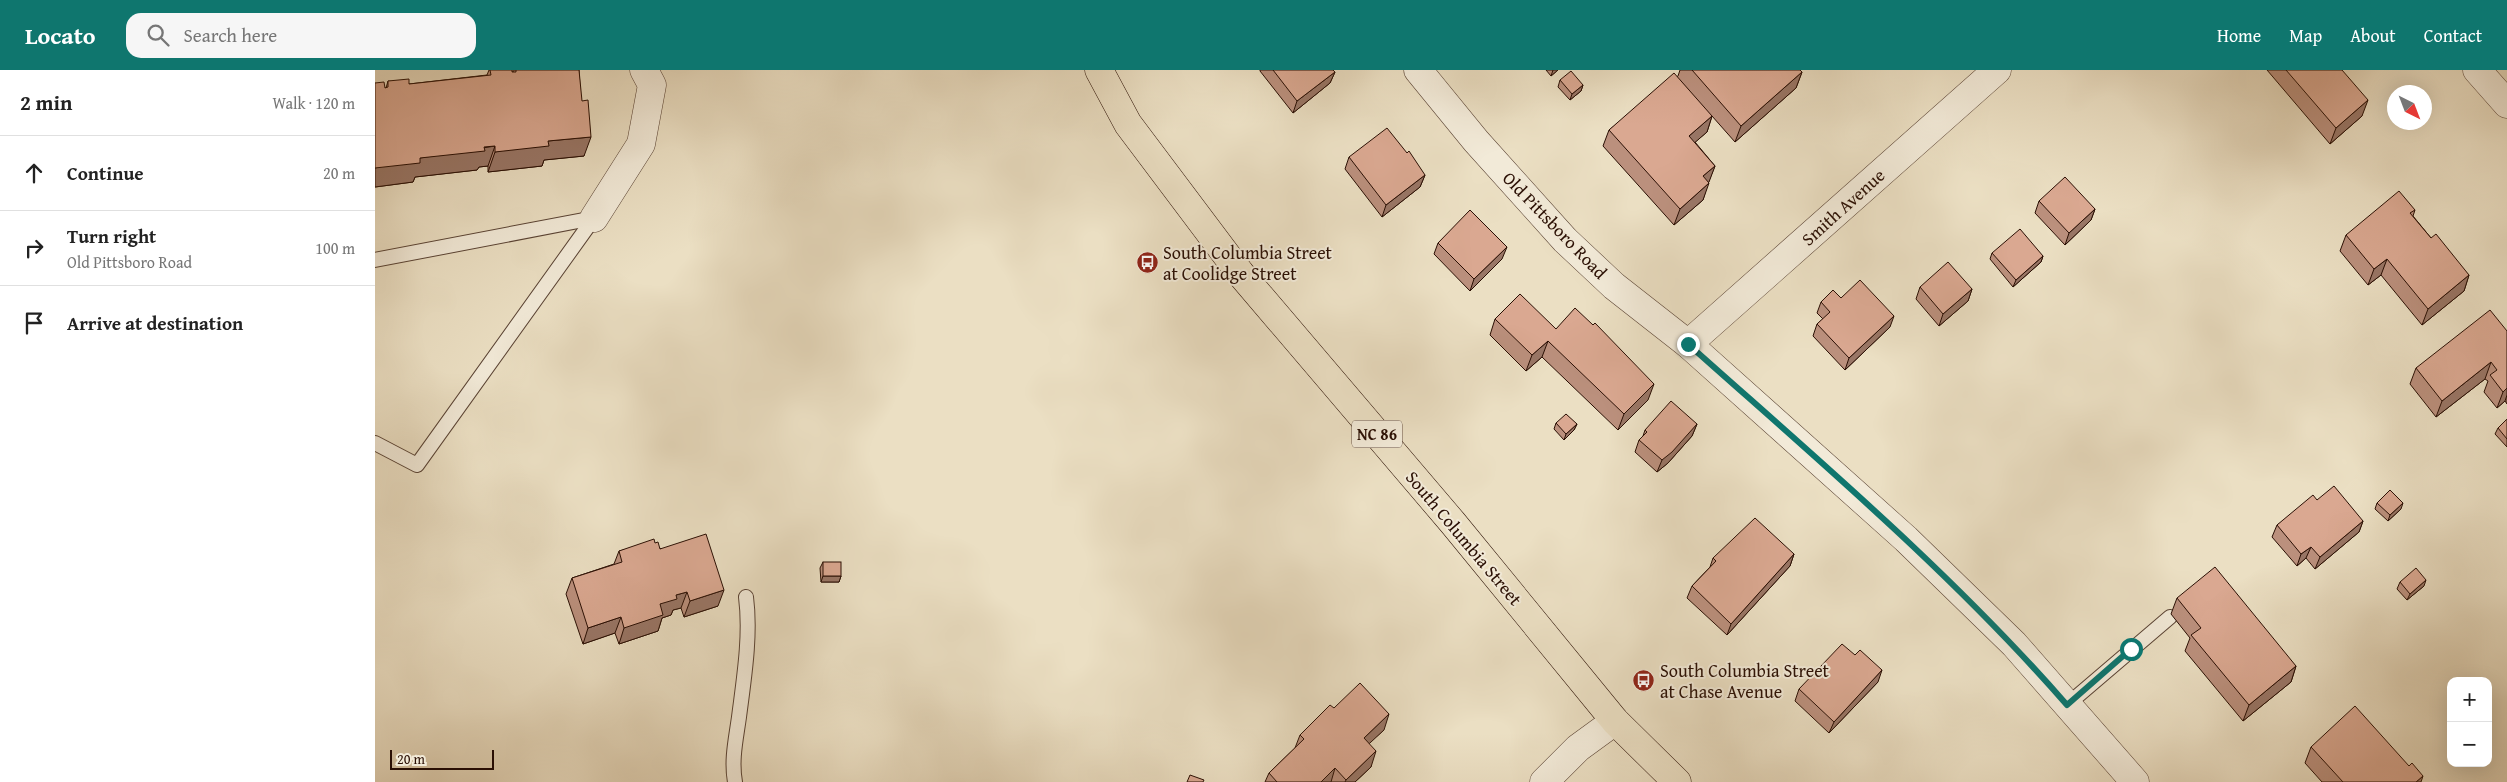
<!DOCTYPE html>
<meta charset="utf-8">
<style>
:root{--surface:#fff;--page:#f6f6f6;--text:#222;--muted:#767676;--line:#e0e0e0;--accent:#0f766e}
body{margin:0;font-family:"Gentium Book Plus",serif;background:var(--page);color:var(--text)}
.controls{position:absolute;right:15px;bottom:15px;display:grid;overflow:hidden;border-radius:10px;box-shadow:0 5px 20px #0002}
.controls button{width:45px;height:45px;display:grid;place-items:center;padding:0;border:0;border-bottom:1px solid var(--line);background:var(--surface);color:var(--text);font:25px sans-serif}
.compass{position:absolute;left:2012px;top:15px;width:45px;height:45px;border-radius:50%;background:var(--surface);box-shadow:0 5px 20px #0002;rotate:138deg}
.scale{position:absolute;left:15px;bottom:12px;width:104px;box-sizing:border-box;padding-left:5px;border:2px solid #2a0f04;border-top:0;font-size:14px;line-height:18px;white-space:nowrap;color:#2a0f04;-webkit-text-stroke:4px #f2ead8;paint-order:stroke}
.stop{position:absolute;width:15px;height:15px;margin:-11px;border:4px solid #0f766e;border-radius:50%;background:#fff}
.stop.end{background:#0f766e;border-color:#fff;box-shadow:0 1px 5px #0008}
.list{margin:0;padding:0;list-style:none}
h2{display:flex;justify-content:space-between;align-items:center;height:65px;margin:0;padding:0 20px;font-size:21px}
h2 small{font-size:16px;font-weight:400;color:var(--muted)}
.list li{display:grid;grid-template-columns:32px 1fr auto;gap:15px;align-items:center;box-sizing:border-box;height:75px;padding:0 20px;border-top:1px solid var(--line)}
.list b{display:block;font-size:19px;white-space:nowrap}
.list p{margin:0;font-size:16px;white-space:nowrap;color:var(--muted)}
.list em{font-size:16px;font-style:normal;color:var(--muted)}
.icon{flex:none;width:28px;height:28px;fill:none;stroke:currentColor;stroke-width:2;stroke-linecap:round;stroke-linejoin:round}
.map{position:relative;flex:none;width:2132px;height:712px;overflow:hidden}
header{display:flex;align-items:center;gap:30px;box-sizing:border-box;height:70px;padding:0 25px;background:var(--accent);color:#fff}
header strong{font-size:24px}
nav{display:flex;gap:28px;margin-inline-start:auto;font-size:18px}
.search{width:350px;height:45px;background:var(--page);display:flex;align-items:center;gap:12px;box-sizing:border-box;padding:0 18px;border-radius:15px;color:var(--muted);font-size:19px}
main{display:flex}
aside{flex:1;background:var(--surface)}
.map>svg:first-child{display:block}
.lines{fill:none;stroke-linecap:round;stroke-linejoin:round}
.lane-casing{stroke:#5a4334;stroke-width:16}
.street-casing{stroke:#5a4334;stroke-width:29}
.primary-casing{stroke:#2a0f04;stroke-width:29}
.lane{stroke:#f2ead8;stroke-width:14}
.street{stroke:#f2ead8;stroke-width:28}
.primary{stroke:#ebdfc3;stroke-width:28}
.wall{fill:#bb907d;stroke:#2a0f04}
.shaded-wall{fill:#997666;stroke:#2a0f04}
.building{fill:#daa891;stroke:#2a0f04}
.route{stroke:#0f766e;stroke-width:6}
.labels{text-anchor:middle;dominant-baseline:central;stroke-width:4;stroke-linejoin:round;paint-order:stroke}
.shield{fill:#f2ead8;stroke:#665144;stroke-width:1}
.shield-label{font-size:16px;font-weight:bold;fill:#2a0f04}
.street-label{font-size:18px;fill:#2a0f04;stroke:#f2ead8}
.poi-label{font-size:18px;fill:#2a0f04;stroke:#f2ead8;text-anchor:start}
</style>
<header>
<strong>Locato</strong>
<div class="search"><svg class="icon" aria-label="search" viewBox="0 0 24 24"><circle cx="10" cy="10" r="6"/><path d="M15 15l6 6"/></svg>Search here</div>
<nav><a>Home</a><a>Map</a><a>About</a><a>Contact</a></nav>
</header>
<main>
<aside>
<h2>2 min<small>Walk · 120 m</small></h2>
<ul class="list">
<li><svg class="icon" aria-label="ahead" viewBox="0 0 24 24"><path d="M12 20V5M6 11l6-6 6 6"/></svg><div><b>Continue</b></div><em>20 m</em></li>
<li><svg class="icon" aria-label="right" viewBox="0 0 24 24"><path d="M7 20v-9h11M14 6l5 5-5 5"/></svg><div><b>Turn right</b><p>Old Pittsboro Road</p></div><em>100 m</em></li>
<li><svg class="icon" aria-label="arrive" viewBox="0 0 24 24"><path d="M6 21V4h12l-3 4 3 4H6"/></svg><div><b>Arrive at destination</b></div></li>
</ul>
</aside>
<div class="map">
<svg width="2132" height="712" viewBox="0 0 2132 712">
<rect width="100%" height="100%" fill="#ebdfc3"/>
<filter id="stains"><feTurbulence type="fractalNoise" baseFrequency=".004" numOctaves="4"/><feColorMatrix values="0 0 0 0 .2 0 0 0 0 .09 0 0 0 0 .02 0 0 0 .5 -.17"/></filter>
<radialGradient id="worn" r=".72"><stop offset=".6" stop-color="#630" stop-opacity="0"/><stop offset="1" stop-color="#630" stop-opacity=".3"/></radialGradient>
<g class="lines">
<defs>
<g id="lane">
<path d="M0,190l219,-42"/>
<path d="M0,373l42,22 177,-247"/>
<path d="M1692,635l103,-88"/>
<path d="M360,712c-4,-22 1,-43 4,-65 5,-39 12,-82 7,-120"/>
</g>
<g id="street">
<path d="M1043,0l58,71 89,99 49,46 74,58 218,195 108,105 121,138"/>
<path d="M2102,0l30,34"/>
<path d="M219,148l47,-74 11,-59 -8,-15"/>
<path d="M1313,274l309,-274"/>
<path d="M1169,712l34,-34 37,-27"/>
</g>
<path id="primary" d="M724,0l29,54 112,149 213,250 162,198 62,61"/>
</defs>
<!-- lane casing -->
<use href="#lane" class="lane-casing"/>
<!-- street casing -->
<use href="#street" class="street-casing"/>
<!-- primary casing -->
<use href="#primary" class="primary-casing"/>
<!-- lane -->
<use href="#lane" class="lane"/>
<!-- street -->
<use href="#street" class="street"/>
<!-- primary -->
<use href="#primary" class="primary"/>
</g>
<!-- wall -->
<g class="wall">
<path d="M114,0h23v2h1l1,-2h65l5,86 -40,4 -2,6 -54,6v-6l-9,1 -2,3 -62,7 -2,5 -38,5v-104l10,5h1l2,-7 21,3 78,-9z"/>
<path d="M885,0h73l2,2 -5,11 -37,30 -33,-42z"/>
<path d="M1171,0h12l-7,6z"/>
<path d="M1305,0h120l2,2 -6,16 -61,54 -23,-26 -5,16 -12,10 20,24 -7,17 -5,17 -29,25 -71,-79 6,-16 69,-54z"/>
<path d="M1892,0h75l20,46 -32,28z"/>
<path d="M1185,10l23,5 -2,6 -11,9 -12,-13z"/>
<path d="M974,87l76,18 -5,12 -38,30 -37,-48z"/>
<path d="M1664,131l56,8 -4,11 -26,25 -30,-32z"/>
<path d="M2040,140l-2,6 18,22 38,37 -5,16 -42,34 -41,-50 -13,10 -28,-34 6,-16z"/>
<path d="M1063,173l64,16 -32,32 -36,-37z"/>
<path d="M1617,183l51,3 -2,6 -28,25 -23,-28z"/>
<path d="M1545,217l52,2 -4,12 -29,25 -23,-27z"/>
<path d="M1466,228l49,29 -45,43 -32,-34 4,-12 6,-5 -6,-6 4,-11z"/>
<path d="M1120,249l61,10 92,71 -30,30 -76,-73 -16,14 -36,-36z"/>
<path d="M2132,261v73l-2,-3 -8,7 -13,-16 4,-11 -3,-2 -49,38 -26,-33 6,-16z"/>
<path d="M2132,349v28l-12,-13 3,-6z"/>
<path d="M1181,353l21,1 -3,6 -10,10 -10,-11z"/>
<path d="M1322,354l-5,12 -24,27 -11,9 -22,-20 4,-12 4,-4 2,-6z"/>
<path d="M1942,430l46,21 -4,11 -44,37 -9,-11 -9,8 -25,-29 5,-12z"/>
<path d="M2002,433l24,6 -13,12 -13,-12z"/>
<path d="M280,473l63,63 -34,11 -3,-9 -8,2 -2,5 -9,3 -4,13 -39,13 -4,-11 -32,11 -17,-50 6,-16 42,-14 5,-13z"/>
<path d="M1419,484l-4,12 -63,69 -40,-37 5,-12 18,-19 3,-9z"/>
<path d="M448,492l18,14 -2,6h-18l-1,-14z"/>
<path d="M2025,512l24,4 -17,14 -10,-11z"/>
<path d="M1802,528l119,68 -5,16 -48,39 -58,-70 5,-13 -19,-24z"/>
<path d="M1503,612l-49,51 -34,-32 4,-12z"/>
<path d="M959,638l50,22 -15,13 2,24 -16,15h-90l4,-9 26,-25 5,-13z"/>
<path d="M1936,677l110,35h-99l-17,-19z"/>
</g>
<!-- shaded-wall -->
<g class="shaded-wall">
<path d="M1178,0h5l-7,6z"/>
<path d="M960,2l-5,11 -37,30 4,-12z"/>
<path d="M1427,2l-6,16 -61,54 6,-16z"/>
<path d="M1208,15l-2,6 -11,9 2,-6z"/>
<path d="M1993,30l-6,16 -32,28 6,-16z"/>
<path d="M1337,46l-5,16 -23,20 5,-16z"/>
<path d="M216,67l-7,19 -40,4 -2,6 -54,6 7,-20 53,-11z"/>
<path d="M120,76l-7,20 -9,1 -2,3 -62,7 -2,5 -38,5v-19l45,-10z"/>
<path d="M1340,96l-6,16 -12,10 6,-16z"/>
<path d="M1050,105l-5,12 -38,30 4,-12z"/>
<path d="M1334,113l-6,17 -29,25 6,-16z"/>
<path d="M1720,139l-4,11 -26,25 4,-12z"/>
<path d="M1132,177l-5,12 -32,32 4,-12z"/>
<path d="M1668,186l-2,6 -28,25 3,-7z"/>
<path d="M2012,189l-6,16 -13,10 6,-16z"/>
<path d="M2094,205l-5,16 -42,34 6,-16z"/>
<path d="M1597,219l-4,12 -29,25 4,-12z"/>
<path d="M1519,246l-4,11 -45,43 4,-12z"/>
<path d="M1173,271l-6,16 -16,14 6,-16z"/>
<path d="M2116,292l-6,17 -49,38 6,-16z"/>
<path d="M1279,314l-6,16 -30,30 6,-16z"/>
<path d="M2132,318v7l-2,6 -8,7 6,-16z"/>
<path d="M1202,354l-3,6 -10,10 2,-6z"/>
<path d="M1322,354l-5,12 -24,27 -11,9 5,-12z"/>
<path d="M2028,433l-2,6 -13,12 2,-6z"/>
<path d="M1988,451l-4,11 -44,37 5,-12z"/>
<path d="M1936,477l-5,11 -9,8 4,-12z"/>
<path d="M1419,484l-4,12 -63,69 4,-11z"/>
<path d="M448,506h18l-2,6h-18z"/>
<path d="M2051,510l-2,6 -17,14 3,-6z"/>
<path d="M349,520l-6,16 -34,11 6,-16z"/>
<path d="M312,522l-6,16 -8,2 -2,5 -9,3 -4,13 -39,13 5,-16 36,-24 16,-9z"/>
<path d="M246,547l-6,16 -32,11 5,-16z"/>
<path d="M1921,596l-5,16 -48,39 6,-16z"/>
<path d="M1507,600l-4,12 -49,51 5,-11z"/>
<path d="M1014,644l-5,16 -26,24 6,-16z"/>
<path d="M1001,681l-5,16 -16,15h-10l1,-2z"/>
<path d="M960,698l-4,14h-10z"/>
<path d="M2048,706l-2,6h-5z"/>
</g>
<!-- building -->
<g class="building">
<path d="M115,0h22v2h4v-2h63l3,31 6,-1 3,37 -43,4 1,5 -54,6v-6l-11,1 1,4 -65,7v5l-45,5v-85l9,-1 1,6 3,-1v-6l21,-2v5l82,-9z"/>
<path d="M898,0h60l2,2 -38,29z"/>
<path d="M1317,0h108l2,2 -61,54z"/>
<path d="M1911,0h56l26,30 -32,28z"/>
<path d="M1196,1l12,14 -11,9 -12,-14z"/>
<path d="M1299,3l38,43 -23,20 26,30 -12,10 6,7 -29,26 -71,-79z"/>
<path d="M1012,58l20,25 2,-2 16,24 -39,30 -37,-48z"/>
<path d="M1690,107l30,32 -26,24 -30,-32z"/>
<path d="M2024,121l16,19 -5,3 21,25 5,-4 33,41 -41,34 -41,-50 -13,10 -28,-34z"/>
<path d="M1095,140l37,37 -33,32 -36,-36z"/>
<path d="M1645,159l23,27 -27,24 -24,-27z"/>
<path d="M1573,192l24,27 -29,25 -23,-27z"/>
<path d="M1485,210l34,36 -45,42 -32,-34 13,-12 -9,-10 12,-12 8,8z"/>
<path d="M1145,224l36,35 19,-21 18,17 2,-2 59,61 -30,30 -76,-73 -16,14 -37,-36z"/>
<path d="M2115,240l17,21v57l-4,4 -13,-17 7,-5 -6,-8 -49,39 -26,-33z"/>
<path d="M1296,331l26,23 -25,28 -10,8 -23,-20 8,-8 -2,-2z"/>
<path d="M1191,344l11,10 -11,10 -10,-11z"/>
<path d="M2132,349v20l-9,-11z"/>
<path d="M1959,416l29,35 -43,36 -9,-10 -10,7 -24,-29 36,-30 4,5z"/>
<path d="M2015,420l13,13 -13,12 -13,-12z"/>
<path d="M1380,448l39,36 -63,70 -39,-38 24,-25 -3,-3z"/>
<path d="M331,464l18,56 -34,11 -3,-9 -11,3 1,4 -17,5 3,11 -39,13 -3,-11 -33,11 -16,-50 50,-16 -3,-11 35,-12 1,4 3,-1 2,7z"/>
<rect x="448" y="492" width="18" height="14"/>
<path d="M1840,497l81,99 -47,39 -58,-70 10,-7 -24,-30z"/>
<path d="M2041,498l10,12 -16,14 -10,-12z"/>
<path d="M1467,574l13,11 5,-5 22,20 -48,52 -35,-33z"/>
<path d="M985,613l29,31 -25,24 12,13 -30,29 -11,-12 -14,14h-44l-8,-9 35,-34 -4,-4 30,-30 4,3z"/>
<path d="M1980,636l54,60 3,-3 11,13 -7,6h-73l-32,-35z"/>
<path d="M815,705l14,5 -1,2h-16z"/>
</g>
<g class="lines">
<!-- route -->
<path class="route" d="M1313,274c130,116 264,229 379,361l64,-56"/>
</g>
<!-- icons -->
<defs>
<symbol id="bus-disc" viewBox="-11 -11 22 22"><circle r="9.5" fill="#8f2418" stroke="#f2ead8"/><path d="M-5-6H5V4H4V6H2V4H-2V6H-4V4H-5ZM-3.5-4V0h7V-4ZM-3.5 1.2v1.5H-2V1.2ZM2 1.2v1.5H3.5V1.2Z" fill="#fff"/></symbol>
</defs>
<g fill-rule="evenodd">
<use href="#bus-disc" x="760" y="180" width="25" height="25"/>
<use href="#bus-disc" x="1256" y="598" width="25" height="25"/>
</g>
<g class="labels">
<!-- shield labels -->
<rect class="shield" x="977" y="350.5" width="50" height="27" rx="4"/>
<g class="shield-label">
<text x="1002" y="364">NC 86</text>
</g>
<!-- street labels -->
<g class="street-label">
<text transform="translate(1468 137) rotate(-42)">Smith Avenue</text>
<text transform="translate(1180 155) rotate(46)">Old Pittsboro Road</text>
<text transform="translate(1089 468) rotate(50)">South Columbia Street</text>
</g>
<!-- poi labels -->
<g class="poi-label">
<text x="788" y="182">South Columbia Street<tspan x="788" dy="21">at Coolidge Street</tspan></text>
<text x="1285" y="600">South Columbia Street<tspan x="1285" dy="21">at Chase Avenue</tspan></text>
</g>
</g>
<rect width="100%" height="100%" filter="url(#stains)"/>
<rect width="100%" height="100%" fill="url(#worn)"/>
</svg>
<div class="controls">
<button>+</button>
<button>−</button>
</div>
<svg class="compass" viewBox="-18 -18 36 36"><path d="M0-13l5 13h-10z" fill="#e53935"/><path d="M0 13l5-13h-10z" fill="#767676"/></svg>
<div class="scale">20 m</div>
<div class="stop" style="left:1756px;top:579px"></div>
<div class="stop end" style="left:1313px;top:274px"></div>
</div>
</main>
